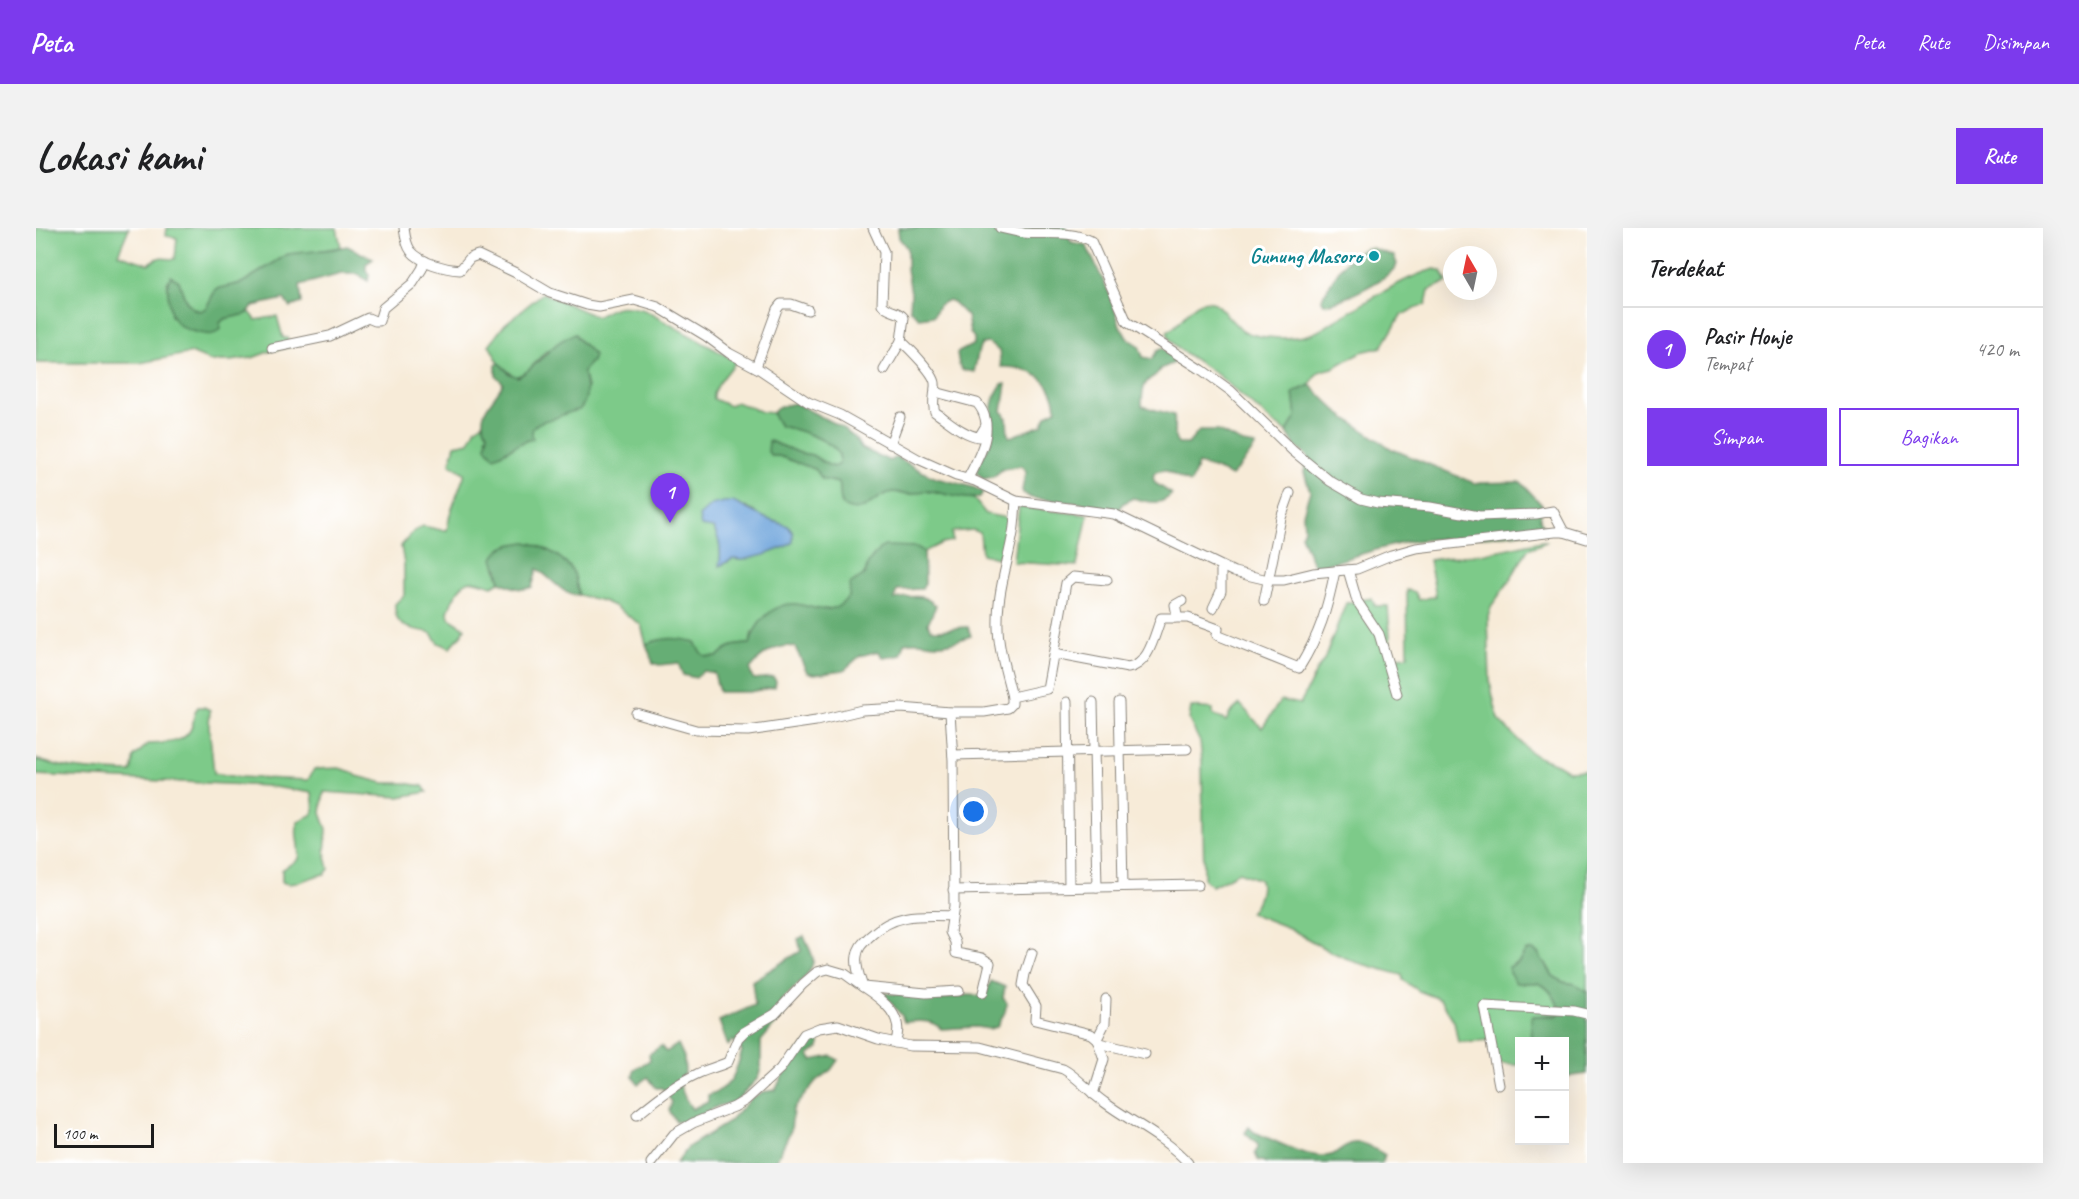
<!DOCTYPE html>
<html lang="id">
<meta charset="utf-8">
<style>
:root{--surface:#fff;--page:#f2f2f2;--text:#202124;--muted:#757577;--line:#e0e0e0;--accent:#7c3aed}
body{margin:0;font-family:Caveat,sans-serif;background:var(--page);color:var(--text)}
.controls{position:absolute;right:18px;bottom:18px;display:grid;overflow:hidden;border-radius:0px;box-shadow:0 6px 24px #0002}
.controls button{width:54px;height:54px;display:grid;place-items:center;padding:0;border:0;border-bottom:2px solid var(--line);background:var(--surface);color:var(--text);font:30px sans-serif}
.compass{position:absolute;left:1407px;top:18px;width:54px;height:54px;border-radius:50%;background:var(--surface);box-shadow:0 6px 24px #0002;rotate:351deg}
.scale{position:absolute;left:18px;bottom:15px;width:100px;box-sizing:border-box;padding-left:6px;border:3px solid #1c1c1c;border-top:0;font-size:16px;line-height:21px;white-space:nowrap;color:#1c1c1c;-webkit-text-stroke:4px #fff;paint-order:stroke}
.you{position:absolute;left:938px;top:584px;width:21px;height:21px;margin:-15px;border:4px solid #fff;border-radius:50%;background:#1a73e8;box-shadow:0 0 0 9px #1a73e833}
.badge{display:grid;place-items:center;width:39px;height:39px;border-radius:50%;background:var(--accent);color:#fff;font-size:20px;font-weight:700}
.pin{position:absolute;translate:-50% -50px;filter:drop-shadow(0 2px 3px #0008)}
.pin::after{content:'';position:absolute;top:32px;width:21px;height:18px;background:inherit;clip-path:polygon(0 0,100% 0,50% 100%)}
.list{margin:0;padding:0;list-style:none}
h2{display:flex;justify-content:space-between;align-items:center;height:78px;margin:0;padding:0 24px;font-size:26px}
h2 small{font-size:20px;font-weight:400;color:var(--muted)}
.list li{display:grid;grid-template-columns:39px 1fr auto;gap:18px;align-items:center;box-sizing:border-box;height:84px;padding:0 24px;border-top:2px solid var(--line)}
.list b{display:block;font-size:22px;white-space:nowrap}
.list p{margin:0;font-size:20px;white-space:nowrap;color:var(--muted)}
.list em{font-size:20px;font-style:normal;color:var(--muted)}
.actions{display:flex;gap:12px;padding:18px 24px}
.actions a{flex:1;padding:14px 0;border:2px solid var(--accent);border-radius:0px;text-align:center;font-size:21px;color:var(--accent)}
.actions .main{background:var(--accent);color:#fff}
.map{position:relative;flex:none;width:1551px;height:935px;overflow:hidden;border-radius:0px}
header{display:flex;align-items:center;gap:36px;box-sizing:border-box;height:84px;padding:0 30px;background:var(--accent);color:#fff}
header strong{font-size:28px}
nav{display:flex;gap:33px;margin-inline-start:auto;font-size:21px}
.intro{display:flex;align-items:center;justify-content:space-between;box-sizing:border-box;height:144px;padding:0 36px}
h1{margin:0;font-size:42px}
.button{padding:15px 27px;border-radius:0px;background:var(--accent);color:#fff;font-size:21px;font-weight:700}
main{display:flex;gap:36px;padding:0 36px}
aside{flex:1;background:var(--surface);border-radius:0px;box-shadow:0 6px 24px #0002}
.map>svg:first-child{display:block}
.green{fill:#7dca89;stroke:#4c7352;stroke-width:1.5;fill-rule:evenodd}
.forest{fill:#66ae75;stroke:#416548;stroke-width:1.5}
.water{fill:#6ea4db;stroke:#45607c;stroke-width:1.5}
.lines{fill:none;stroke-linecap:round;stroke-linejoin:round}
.minor-casing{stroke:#8a847a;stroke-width:11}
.minor{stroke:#fff;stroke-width:9}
.culture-dot{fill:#0f9aa8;stroke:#fff;stroke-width:2}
.labels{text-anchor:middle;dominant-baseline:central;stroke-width:6;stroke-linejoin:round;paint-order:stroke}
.culture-label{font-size:21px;font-weight:bold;fill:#0d838f;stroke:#fff;text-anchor:end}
</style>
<header>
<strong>Peta</strong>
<nav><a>Peta</a><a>Rute</a><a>Disimpan</a></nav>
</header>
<div class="intro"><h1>Lokasi kami</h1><a class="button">Rute</a></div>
<main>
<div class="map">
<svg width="1551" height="935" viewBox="0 0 1551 935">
<rect width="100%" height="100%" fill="#fff"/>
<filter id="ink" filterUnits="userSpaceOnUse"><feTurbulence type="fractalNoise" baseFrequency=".0167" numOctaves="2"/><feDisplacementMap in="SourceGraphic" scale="12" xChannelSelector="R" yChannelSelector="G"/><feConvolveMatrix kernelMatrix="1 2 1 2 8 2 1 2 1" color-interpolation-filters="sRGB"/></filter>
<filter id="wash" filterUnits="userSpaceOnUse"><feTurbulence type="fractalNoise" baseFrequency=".008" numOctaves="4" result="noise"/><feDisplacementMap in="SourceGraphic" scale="24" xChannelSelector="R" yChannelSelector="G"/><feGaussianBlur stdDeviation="1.35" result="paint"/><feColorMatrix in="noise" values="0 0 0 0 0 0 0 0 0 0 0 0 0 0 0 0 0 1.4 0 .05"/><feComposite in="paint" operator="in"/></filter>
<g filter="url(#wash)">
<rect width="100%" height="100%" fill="#f7ebd8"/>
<!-- green -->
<g class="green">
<path d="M0,0h93l-11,26 30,10 10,-6 17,1 2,-21 -11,-2 1,-8h170l4,19 -36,6 -17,1 -46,29 -26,6 -10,19 -6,3c-14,-3 -17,-17 -21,-30l-8,-5 -4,7 4,33 49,7 4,-4 26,-7 6,8 21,-4 6,22h5l2,9 -19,4 -19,7 -22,3h-20l-19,-8 -51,10h-104z"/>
<path d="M1399,41l7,2 5,11 -18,8 -3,14 -25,11 -19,32 -21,5 -28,16 -12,3 -5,4 -6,10 -17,8 3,23 -9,16 -15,-10 -54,-47 -38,-25 -10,-10 -3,-8c17,-8 25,-38 48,-29l27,28c17,8 51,9 69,3 9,-3 17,-9 25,-14 30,-17 66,-43 99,-51z"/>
<path d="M507,65l54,24c19,-13 26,-12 47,-7l92,51c-7,11 -24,27 -22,38l16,7 6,-4 26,10 10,1 8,13c16,3 67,17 59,38l-5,3 -6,-2 -16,-10 -12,-2 -30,-12 2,15h7l36,13 8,10 16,4c3,7 0,14 3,21l23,4 15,-12 12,-4 19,2 13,-3 50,8 12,15 21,4 -1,24 -5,17 -19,-5 -2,-21 -7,-3 -21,2v9l-10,2 -18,9 -7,-5 -50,22 -6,10 -6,1 -6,17 -12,11 -19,2 -66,22 -2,12c-15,1 -22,1 -32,12l-13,1 -5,-4 -5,-11 -36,-2 -13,4 -5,-19 -27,-19 -11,-5 -24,-6 -5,-22 -4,-6 -38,-24 -37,22 5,17 -8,4c-6,-2 -14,-5 -20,-5 -12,0 -21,22 -24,31l1,6 16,10 -3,6 -12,14 -12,-5 -7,-10c-20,-6 -37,-2 -36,-29l9,-9v-31l-3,-18 12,-14 10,-6 18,4h6l3,-16 14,-38v-3l-14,-9 5,-19 14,-3 7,-14 7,-5 5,10 -2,5 20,14c7,-5 16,-11 23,-18 4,-4 4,-8 9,-11 6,-4 33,-12 41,-13l8,-23 -4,-16 9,-10 2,-6 -16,-16 -33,13 -18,20 -12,5 -16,-14 -10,-18 16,-21zM709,279l22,12 21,7 -3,21 -43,13 -9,-1 -13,7c1,-12 0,-28 -7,-38z"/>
<path d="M983,279l69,8 -11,51 -64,-4z"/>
<path d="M1506,313l4,1 -18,7 -20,34 -16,22 -4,11 2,67 8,36 30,31 10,7 17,6 13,8 19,-1v222l-12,-8 -12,-2 -10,-6 -7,-13 -20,-12 -7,11 -6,2 9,20c5,-1 11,-2 15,-1 12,3 23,20 22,31l-26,2 -1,2v23l-12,1 -1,23 -21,-1 -5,-24 -35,2 -4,-21 -12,-19 -5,-4 -18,-7 -16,-11 -1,-5 -47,-13 -28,-12 -38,-22 -39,-15c7,-9 13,-22 10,-33l-21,-8 -27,14 -8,-7 -2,-118 -2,-19 -11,-22 2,-13 22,2v5l13,7 4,-8 10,-9 22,24 19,-28 19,4 17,-34 7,-10 22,-57 26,-5 3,8h13l3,47 6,4 11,-1 -1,-66 8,2 4,8 17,-4 -7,-36 57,-7z"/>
<path d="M162,479h6l6,3 -1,16 5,47 24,4 70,3 6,-11 25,-1 13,4 5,4 27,7h20l19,3 4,6 -28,5 -75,-5 -3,21 6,16 -2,23 4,17 -4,5c-15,2 -32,14 -43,8v-12l16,-11c3,-13 -5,-25 0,-38l13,-6 3,-5 -2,-17 -45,-7 -231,-11v-16c29,11 64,12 95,13l3,-15 14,-13c16,-1 39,0 44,-18 3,-8 1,-13 6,-19z"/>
</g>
<!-- forest -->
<g class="forest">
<path d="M862,0h168l5,14 15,3 25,52 9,29 7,12 12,8 4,11 9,2 5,-8 5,-3 13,9 -1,6 -14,6c-5,10 -8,6 -13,13 -5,5 -5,17 -5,24l32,9c2,10 -3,20 4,29h10l11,-13h19l25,12 13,2c-2,4 -21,28 -25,31 -9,-5 -23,-10 -33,-12l-6,17 -3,2 -24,-13 -10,2 -2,5 2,6 17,11c-12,13 -24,8 -39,4l-11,6 -4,8 -25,-7 -62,-7 -8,-5 -1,-3 4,-19 -5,-5 -18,3 -10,8 -10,2 -6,-7c0,-11 12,-22 15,-34 2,-6 0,-12 0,-19 -2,-15 2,-23 10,-35l4,-1 -4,28 5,8 1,16 2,2 32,-12 4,-9 10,-7c-2,-30 -27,-43 -55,-42l-2,-16 -11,-8 -6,1 -3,5 -5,23 -12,-2 -3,-5 -2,-12 17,-9v-6l-4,-6 -3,-16 -14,-14 -5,-2 -9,5 -5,11 -15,2 -9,-9 1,-16 -4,-24v-21l-8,-10z"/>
<path d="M311,18l26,13 -7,5v6l3,5 -1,6 -11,-7h-16l-41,11 2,18 -12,4 -6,-8 -31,7 -6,8 -23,5 -4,4 1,6c-7,7 -13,6 -22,4 -22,-5 -29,-12 -31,-35 0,-9 -1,-14 3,-22l8,5c4,13 6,27 21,30l6,-3 10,-19 26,-6 46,-29 45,-5z"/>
<path d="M1330,20h6l22,8 3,8c-5,14 -58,39 -73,40l-3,-5c12,-19 22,-42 45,-51z"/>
<path d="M539,106l3,5 16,16 -2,6 -9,10c3,14 7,28 -4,39 -10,1 -15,5 -24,8 -12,3 -27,5 -22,21 -15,3 -25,12 -39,18l-8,-10 2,-14c-16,-18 9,-35 15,-50l-7,-7v-12l3,-1 11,11 8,3c22,-11 32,-35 57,-43z"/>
<path d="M1274,157l30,29 52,35 82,34 47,-1 21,23 -2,15 6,10c-26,3 -52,7 -79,8 -20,1 -39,0 -59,4 -32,6 -62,18 -94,25l-13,-32 3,-6 -1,-15 7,-23 -6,-19 4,-15 -13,-11 -8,-14 9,-16 -3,-23z"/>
<path d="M759,175l46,24 14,11 6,10 29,13 7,-4c13,8 26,16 39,21 13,4 38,7 47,14l-3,5c-15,5 -38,-6 -55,-6 -5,0 -9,3 -14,3 -6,0 -12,-2 -18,-2 -19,2 -27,24 -46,16 -10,-5 -5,-17 -8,-25l-17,-4 -7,-10 -36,-13h-7l-4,-4 1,-11 31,12 12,2 16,10 6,2 5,-3c8,-21 -43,-35 -59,-38l-8,-13 7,-6z"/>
<path d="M490,314c16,4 38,14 47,30 4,7 3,16 6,23 -17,1 -29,-19 -42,-26l-5,18c-13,5 -20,-1 -32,-5l-2,-12 -5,-11c6,-14 19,-15 33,-17z"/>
<path d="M849,318l32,1 7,5 1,31 -3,6 -25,1 -3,9c17,-2 29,-7 42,7l-8,17 2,6c11,4 26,-3 38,-2l3,9c-10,3 -23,9 -33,8 -12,0 -21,-5 -33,-1l-4,12 -17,3 -6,-7 -18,5 -16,14 -30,4 -7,-2 -12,-25c-17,-4 -34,8 -45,22l1,6 3,4 19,-2 3,4 -1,6 -26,5h-30l-5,-19 -11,-2 -7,7 -13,-3 -5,-12 -19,2 -6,-2 -7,-19c20,-7 29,-7 49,-2 7,14 7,15 23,14 10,-11 17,-11 32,-12 4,-20 24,-43 47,-40 13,2 24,8 37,4 6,-1 10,-7 15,-11l1,-13 15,-10 3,-11 11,-14z"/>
<path d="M768,708c2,7 8,15 9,23 2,13 -24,33 -32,42l2,14 -22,26v27l-3,10 -23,24 -17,4 -33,17 -9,-2 -7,-10 3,-9 -10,-14h-6l-8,-11 -10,7 -5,-8 1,-6 16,-10 -1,-6 12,-8 5,6 12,-8 6,13 1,16 -7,8 8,19 6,9 16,-8v-6c25,-7 27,-22 34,-44l-9,-11 -5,6 -9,-25 36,-16 -3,-24 49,-30 -3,-12z"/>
<path d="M1497,722l5,3 15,23 10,6 12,2 12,8v82l-22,3 -1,-35 -32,-1 -1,-22 2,-3h24l2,-2c1,-11 -10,-29 -22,-31 -7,-1 -14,1 -21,0l-7,-10v-6l10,-5 7,-11z"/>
<path d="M955,753l14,6 -2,11 4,5 -2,9 -8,15 -8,2 -13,-2 -35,2c-9,-10 -24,-8 -37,-7l-2,-6 -19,-23 59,6 25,-4 18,1z"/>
<path d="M778,812l5,1v7l-10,7 3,5 20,-4 6,4 -7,10 -15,11 -23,28 -2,21 -16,33h-99l12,-16 41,-25 22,-24 12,-6 12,-2c9,-16 20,-42 39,-50z"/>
<path d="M1213,899l5,5c20,8 44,22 66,24 18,1 16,-7 30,-12 11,-5 25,5 35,11l-3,8h-113l-11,-3 -3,-7 3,-5v-3l-13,-12z"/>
</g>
<!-- water -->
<path class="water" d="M688,274h9l34,17 21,7 5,7v9l-8,5 -21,8 -22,5 -9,-1 -14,7c3,-12 1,-28 -6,-38l-12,-2 -2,-10 12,-11z"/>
</g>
<g filter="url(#ink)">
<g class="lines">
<defs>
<g id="minor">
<path d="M368,0c1,7 2,17 7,23 10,12 34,18 49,19l10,-12 8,-3 38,18 34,20 37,12 12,2 35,-7 24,7 48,29 23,17 30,16 49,33 32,13 78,44 38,17 19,5 41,20 98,13 120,58 34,8h16l29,-7 44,-4 34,-14 25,-7 139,-16h9l23,7"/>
<path d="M837,0l11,24 -2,52c6,9 17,6 22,14l-3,23 -17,29"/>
<path d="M964,0c8,2 16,4 24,5 21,2 47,-3 67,8l36,81 75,48 29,21 62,60 37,30 31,18 17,4 52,4 49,9 57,-2 17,-3 11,21"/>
<path d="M865,113c8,7 33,32 34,42 1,10 -4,19 0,29 14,9 28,23 44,25l6,-10"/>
<path d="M236,120l58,-12 38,-18 7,3h4l4,-13 30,-25 9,-14 3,-8"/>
<path d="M720,139l21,-58 4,-5h10l17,6"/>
<path d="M899,161l4,4 38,10c20,23 3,52 -9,75"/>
<path d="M854,216l10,-27"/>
<path d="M1312,342l9,31 22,33 18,60"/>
<path d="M1228,373l17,-83 9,-25"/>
<path d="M1177,380l8,-17v-23"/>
<path d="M1139,390h13l30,11 -1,6 82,33c21,-34 28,-58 36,-97"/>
<path d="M1018,426l74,14c21,-3 26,-32 33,-50h14l2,-3 -2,-10 7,-4"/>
<path d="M976,469l35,-8 19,-106 7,-6 34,3"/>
<path d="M1031,474l2,185"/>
<path d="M1057,474l4,185"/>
<path d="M1083,474l4,184"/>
<path d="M914,484l3,48 1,146 -4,26 5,10 1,11 26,5 8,5 -7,30"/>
<path d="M600,485l60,17 52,1 68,-10 46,-11 39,-2 49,4h34l24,-4 4,-4v-7c-6,-25 -15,-51 -14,-77 0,-30 10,-58 15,-87 2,-10 2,-21 3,-32"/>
<path d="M917,527l234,-6"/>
<path d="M917,662l245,-5"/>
<path d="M996,725l-7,21 -2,11 13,21 -1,14 56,14 6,5 7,20 -11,35"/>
<path d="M1061,811l8,-16 1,-24"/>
<path d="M859,815c11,-26 -12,-43 -32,-56 -3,-9 -8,-21 -6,-31 1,-9 6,-13 12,-19 25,-24 50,-22 83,-21"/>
<path d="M1063,815l46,11"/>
<path d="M1463,857l-15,-79 90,5 13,3"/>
<path d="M601,887c19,-15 38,-31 60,-41 10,-5 21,-7 31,-12l10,-24 6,-6 31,-18 28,-30 14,-12 11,-3 17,5 18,13 63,6 33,-2"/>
<path d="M615,935l23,-29 19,-11 41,-16 12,-7 34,-31 24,-35 15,-6 19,-3 40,14 32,7 70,1 83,22c15,8 26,23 41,33 27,20 61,35 84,61"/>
</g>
</defs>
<!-- minor casing -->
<use href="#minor" class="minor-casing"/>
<!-- minor -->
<use href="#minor" class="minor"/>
</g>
</g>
<!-- markers -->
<circle class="culture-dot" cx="1338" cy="28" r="6"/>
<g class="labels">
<!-- culture labels -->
<g class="culture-label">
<text x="1326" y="28">Gunung Masoro</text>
</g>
</g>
</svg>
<div class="controls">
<button>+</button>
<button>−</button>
</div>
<svg class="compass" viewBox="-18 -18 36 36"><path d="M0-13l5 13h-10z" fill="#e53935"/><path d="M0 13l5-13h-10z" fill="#757577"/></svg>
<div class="scale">100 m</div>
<div class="you"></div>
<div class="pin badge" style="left:634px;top:295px">1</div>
</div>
<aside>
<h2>Terdekat<small></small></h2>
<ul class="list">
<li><span class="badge">1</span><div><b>Pasir Honje</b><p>Tempat</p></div><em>420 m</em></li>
</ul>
<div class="actions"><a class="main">Simpan</a><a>Bagikan</a></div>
</aside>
</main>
